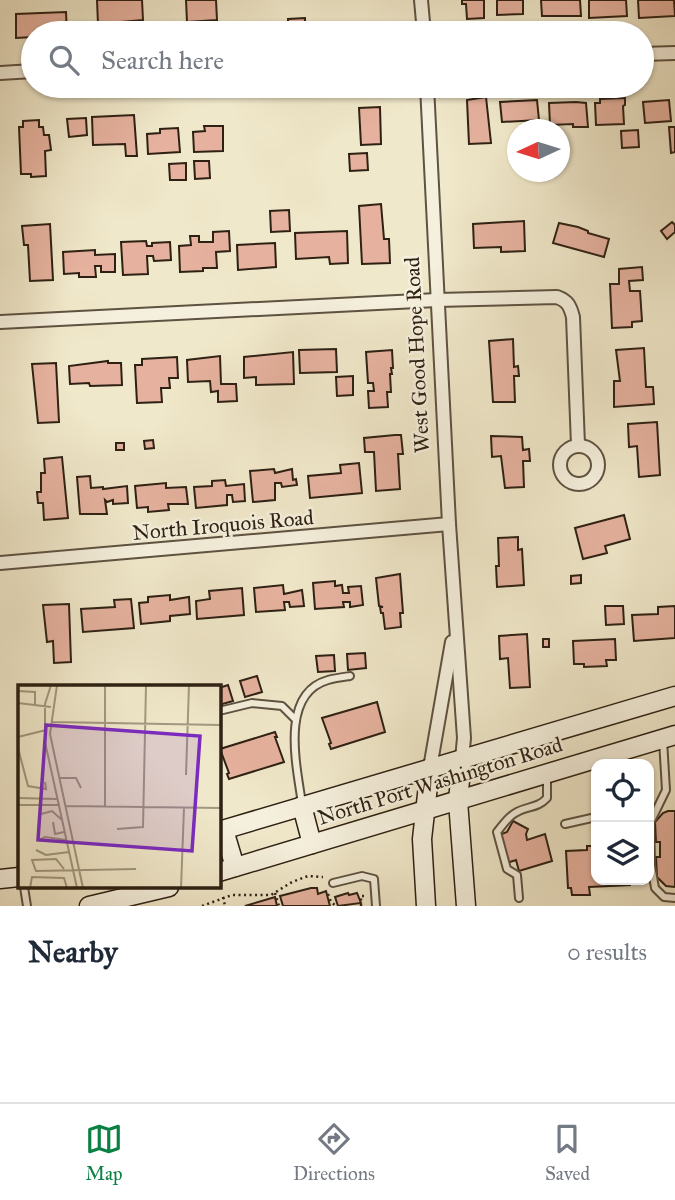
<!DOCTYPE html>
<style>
:root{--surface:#fff;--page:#f2f2f3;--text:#1f2937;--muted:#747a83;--line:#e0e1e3;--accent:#0b8043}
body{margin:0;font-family:"IM FELL Great Primer",serif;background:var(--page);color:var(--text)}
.controls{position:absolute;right:21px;bottom:21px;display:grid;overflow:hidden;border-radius:14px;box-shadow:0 2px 5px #0004}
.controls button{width:63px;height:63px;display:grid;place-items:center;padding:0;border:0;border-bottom:2px solid var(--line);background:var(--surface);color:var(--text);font:35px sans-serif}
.compass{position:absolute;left:507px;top:119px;width:63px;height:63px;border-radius:50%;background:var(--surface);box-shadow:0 2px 5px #0004;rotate:266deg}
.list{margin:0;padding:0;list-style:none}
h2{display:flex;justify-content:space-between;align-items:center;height:91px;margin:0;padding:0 28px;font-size:30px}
h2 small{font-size:23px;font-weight:400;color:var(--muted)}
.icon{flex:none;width:38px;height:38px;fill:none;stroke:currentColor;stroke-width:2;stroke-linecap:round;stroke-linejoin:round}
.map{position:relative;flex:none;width:675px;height:906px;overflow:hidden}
.search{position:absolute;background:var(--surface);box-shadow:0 2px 5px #0004;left:21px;right:21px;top:21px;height:77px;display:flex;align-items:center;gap:18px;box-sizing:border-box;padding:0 24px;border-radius:38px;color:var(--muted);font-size:26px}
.sheet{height:196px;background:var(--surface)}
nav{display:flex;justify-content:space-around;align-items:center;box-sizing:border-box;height:98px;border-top:2px solid var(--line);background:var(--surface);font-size:19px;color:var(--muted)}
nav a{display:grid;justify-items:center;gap:4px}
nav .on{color:var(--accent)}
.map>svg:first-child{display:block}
.building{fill:#e6b29f;stroke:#2e2013;stroke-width:2}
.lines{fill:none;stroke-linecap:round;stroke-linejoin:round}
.lane-casing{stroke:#5e5241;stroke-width:10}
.street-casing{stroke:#5e5241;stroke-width:16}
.secondary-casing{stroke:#2e2013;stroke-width:21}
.path{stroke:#2e2013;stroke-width:2.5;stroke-dasharray:2 3.5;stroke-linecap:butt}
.lane{stroke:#f5f0dd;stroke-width:6}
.street{stroke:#f5f0dd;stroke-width:12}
.secondary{stroke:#f5f0dd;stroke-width:18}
.labels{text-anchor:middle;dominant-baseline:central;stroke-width:5;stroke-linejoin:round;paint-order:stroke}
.street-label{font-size:21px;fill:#2e2013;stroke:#f5f0dd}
.inset-road{fill:none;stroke:#a29881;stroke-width:2}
.view{fill:#7b2cbf;fill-opacity:0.15;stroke:#7b2cbf;stroke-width:3.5}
.inset-edge{fill:none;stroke:#2e2013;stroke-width:3.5}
</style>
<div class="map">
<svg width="675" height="906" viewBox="0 0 675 906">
<rect width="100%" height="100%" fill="#f0e8ca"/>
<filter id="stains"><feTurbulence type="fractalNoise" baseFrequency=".00286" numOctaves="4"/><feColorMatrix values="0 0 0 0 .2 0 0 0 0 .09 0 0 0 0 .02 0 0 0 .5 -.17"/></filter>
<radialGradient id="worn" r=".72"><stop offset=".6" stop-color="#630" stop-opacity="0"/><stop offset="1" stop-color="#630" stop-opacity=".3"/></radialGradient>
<!-- building -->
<g class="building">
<path d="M97,0h45l1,20 -45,4z"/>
<path d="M186,0h30l1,20 -30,2z"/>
<path d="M462,0h22v18l-17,1 -1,-15h-4z"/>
<path d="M497,0h26v14l-26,1z"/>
<path d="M541,0h39l1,16h-39z"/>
<path d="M589,0h37l1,16 -38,2z"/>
<path d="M638,0h36l1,16 -36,2z"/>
<path d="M66,12l1,21h-34v4l-17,1v-24z"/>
<path d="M305,18v15h-17v-14z"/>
<path d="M486,97l5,46 -22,1 -2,-44z"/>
<path d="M625,98v7l-2,1 1,18 -28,1 -1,-22h5v-4z"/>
<path d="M537,100l2,20 -37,2 -2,-20z"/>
<path d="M669,100l2,21 -26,2 -2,-21z"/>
<path d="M576,102l10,1 2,24h-15v-3l-23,1 -1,-22z"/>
<path d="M380,107l1,37 -20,1 -2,-37z"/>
<path d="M134,115l3,41h-11l-1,-12 -32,1 -1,-28z"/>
<path d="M86,118l1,17 -18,2 -2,-18z"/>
<path d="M39,120v7h4l1,8h5l2,15 -6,1 1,25 -15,1v-3h-10l-2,-47h4v-6z"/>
<path d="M204,126h19v25l-29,1 -1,-20 12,-1z"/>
<path d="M669,127h6v25l-4,1z"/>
<path d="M178,128l2,24 -32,2 -1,-20 13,-1v-4z"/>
<path d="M638,130l1,17 -17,1 -1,-17z"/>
<path d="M367,153l1,17 -18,1 -1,-17z"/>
<path d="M194,161h15l1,17 -15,1z"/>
<path d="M186,163v17h-16l-1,-16z"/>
<path d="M381,204l3,35h5l1,24 -28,1 -3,-58z"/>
<path d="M289,210l1,21 -19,1 -1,-21z"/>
<path d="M524,221l1,30 -24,1v-5l-27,1 -1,-24z"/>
<path d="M672,222l3,3v7l-8,7 -6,-8z"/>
<path d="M559,223l19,4 10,4v2l21,6 -5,18 -51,-14z"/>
<path d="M50,224l3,56 -23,1 -2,-36h-4l-2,-19z"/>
<path d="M229,231l1,20 -14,1 1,16h-14v3l-23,1 -1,-26 12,-1 -1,-9h9v6h14v-10z"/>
<path d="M347,231l1,32 -18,1 -1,-7 -33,2 -1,-26z"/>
<path d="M146,241l1,5h5v-3l18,-1 1,18 -17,1 -1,-5h-6l1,18 -25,1 -2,-33z"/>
<path d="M275,243l1,24 -38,3 -1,-25z"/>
<path d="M95,250v5l20,-1v18h-14v-6h-6l1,11h-17v-4l-15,1 -1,-22z"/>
<path d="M642,267l1,13 -14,1 1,10h10l2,30 -10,1v5l-20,1 -2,-44h9v-15z"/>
<path d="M513,339l1,28 4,-1 1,10h-5l1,26h-22l-4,-61z"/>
<path d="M644,348l2,39h7l1,17 -40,3v-26h6l-4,-31z"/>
<path d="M336,349l1,23 -37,1 -1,-23z"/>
<path d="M392,350l1,18h-2l1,6h-2l1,18h-4l1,15 -19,1 -1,-17h6l-1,-8h-5l-2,-31z"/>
<path d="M293,352l1,32 -38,1v-8l-12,1v-21z"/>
<path d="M220,356l1,28h15l1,17 -19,1v-11l-7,1 -1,-11 -22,1 -1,-22z"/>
<path d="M177,357l1,21h-9l1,10h-9l1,14 -25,1 -2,-38h7v-6z"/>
<path d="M108,361v2h13l1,22 -32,1 -1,-3 -19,1 -1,-18z"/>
<path d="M56,363l3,59 -21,1 -6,-59z"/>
<path d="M353,376v19l-16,1 -1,-19z"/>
<path d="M657,422l3,53 -21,2 -2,-31 -8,1 -1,-23z"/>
<path d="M395,435h6l2,19h-5l2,35 -24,2 -2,-39h-9l-1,-14z"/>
<path d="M491,436l31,1 1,13 6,-1 1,12h-7l1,26 -19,1 -4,-32 -9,1z"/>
<path d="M153,440l1,8 -9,1 -1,-8z"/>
<rect x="116" y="443" width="8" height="7"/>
<path d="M62,457l6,61 -24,2 -1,-17h-5l-1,-11h4v-19h4l-1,-14z"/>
<path d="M359,463l3,30 -52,5 -2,-22 33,-3 -1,-8z"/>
<path d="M274,469l1,4 17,-4 1,11 3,-1 1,6 -15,2 -1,-4h-6v17l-22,2 -3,-31z"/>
<path d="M90,476l1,12 12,-1v2l24,-3 1,17 -15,1v-4l-6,2 -2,-2 2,14h-27l-3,-37z"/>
<path d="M225,480l1,6 18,-2 1,17 -12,1 -1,-7h-5v10l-31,3 -2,-21 18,-1v-5z"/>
<path d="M166,483v5l20,-1 2,17h-20l1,6 -21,2v-5l-11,1 -2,-22z"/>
<path d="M624,515l6,24 -25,7 2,7 -24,6 -8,-31z"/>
<path d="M518,537v13l4,-1 2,36 -27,2 -1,-21h3l-1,-28z"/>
<path d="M400,574l3,39h-3l1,14 -16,2 -2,-16h-2l-1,-6h3l-4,-1 -3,-28z"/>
<path d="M581,575v8l-10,1v-8z"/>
<path d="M335,581v5l7,-1 1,8h6l-1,-6 13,-1 2,19 -13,2v-5h-7l1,5 -29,2 -2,-26z"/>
<path d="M283,585l1,9 18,-4 2,16 -14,1 -1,-5h-5l1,8 -29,2 -2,-24z"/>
<path d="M242,588l2,27 -47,4 -1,-18 14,-2 -1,-8z"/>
<path d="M170,595v5l19,-3 1,17 -20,2v5l-29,3 -2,-21 9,-1v-5z"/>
<path d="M131,599l3,29 -51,4 -2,-23 34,-2 -1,-7z"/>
<path d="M69,604l2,58 -17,1 -1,-22 -6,1 -4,-37z"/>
<path d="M605,606h18l1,18 -18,1z"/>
<path d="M675,606v32l-41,3 -2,-26 26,-1v-7z"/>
<path d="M527,634l3,53 -20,1 -2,-30 -8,1 -1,-23z"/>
<rect x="543" y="639" width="6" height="8"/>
<path d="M615,639l1,21h-10l1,6 -23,1v-3h-10l-1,-23z"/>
<path d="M365,653l1,15 -18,2 -1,-16z"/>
<path d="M334,655l1,16 -17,1 -2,-16z"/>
<path d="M257,676l5,16 -17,5 -5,-16z"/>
<path d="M228,685l5,16 -14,4v-17z"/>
<path d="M377,702l8,30 -54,17 -2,-5 2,-1 -9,-25z"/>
<path d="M275,732l2,5h-2l9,25 -55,17 -2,-5 2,-1 -9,-24z"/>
<path d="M668,811h7v76l-9,-1 -9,-9 -1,-20h4v-15h-4l-1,-20 8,-9z"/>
<path d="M513,821l15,8 -2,5 1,6 18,-6 7,27 -33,10 -3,-11 -9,3 -8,-28 8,-3z"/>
<path d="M587,846h9v34h34v5l-41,2 1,8h-18l-1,-7h-3l-2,-37 21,-1z"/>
<path d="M311,888h6l1,6 8,-3 4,15h-47l-3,-10z"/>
<path d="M348,893l1,2 8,-2 4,10 -23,3 -3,-9z"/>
<path d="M275,897l2,9h-32z"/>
</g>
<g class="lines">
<defs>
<g id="lane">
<path d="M219,711l33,-8 30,3 13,13"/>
<path d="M663,740l3,50 -16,33 1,42 4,23 9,9 11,1"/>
<path d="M302,804c-5,-37 -23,-110 26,-124 7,-2 15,-3 22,-4"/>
<path d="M565,824l31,-7"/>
<path d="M333,883l29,-7 12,3 2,27"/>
<path d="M24,887l3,19"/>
<path d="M519,898l-2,-23 -10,-6 -10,-37c6,-7 11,-16 20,-20 11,-6 21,-4 30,-14v-23"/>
</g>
<g id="street">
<path d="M421,0l3,33"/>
<path d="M642,54l33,-1"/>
<path d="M0,73l33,-2"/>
<path d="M427,86l22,438 15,214 -2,21"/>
<path d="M0,322l437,-22 120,-3c11,4 13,9 16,20l5,128"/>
<circle cx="579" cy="465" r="19"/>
<path d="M0,563l449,-39"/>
<path d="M430,768l22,-126"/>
</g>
<g id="secondary">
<path d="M462,759l-4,42 8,105"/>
<path d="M302,806l10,38"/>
<path d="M224,830l11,37"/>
<path d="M219,831l456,-135"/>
<path d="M219,872l456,-137"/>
<path d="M0,879l19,-2"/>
<path d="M89,906l80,-19"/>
<path d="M426,906l-4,-67 8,-71"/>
</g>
</defs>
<!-- lane casing -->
<use href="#lane" class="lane-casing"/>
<!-- street casing -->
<use href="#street" class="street-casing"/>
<!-- secondary casing -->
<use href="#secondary" class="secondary-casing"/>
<!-- path -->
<g class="path">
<path d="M275,893l4,13"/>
<path d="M328,894l3,8 5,4"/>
<path d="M223,897l2,9"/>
<path d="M202,906l30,-11h39l21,-13 16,-6 15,1"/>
<path d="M361,906v-10h4"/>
</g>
<!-- lane -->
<use href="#lane" class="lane"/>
<!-- street -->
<use href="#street" class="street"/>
<!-- secondary -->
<use href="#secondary" class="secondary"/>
</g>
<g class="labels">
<!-- street labels -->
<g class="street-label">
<text transform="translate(417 355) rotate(-93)">West Good Hope Road</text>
<text transform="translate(223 525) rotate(-5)">North Iroquois Road</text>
<text transform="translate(440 781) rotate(-17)">North Port Washington Road</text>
</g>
</g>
<!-- overview -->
<g transform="translate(18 685)">
<rect width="203" height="203" fill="#f0e8ca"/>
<path class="inset-road" d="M33,0l-6,19v38l32,146M39,0l-7,49 33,154M87,0v121M0,6l17,1v12M0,18l33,4M34,37l169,3M0,52l28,-7M0,63l10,38 18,3 -1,-7M168,90l3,-90M41,93h17l5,10M0,113l39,1M0,120h42M48,121l155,2M23,129l11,-3 10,9M35,137l2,12 9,-2M99,144l26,-2 3,-142M21,155l6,-3 21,3M18,165l10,5 23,-3M46,184l-8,-10 -24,1 4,11 100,-2M12,203l2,-11 32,1 3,10M163,203l3,-80"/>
<path class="view" d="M28,40l154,11 -8,115 -154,-11z"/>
<rect width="203" height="203" class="inset-edge"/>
</g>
<rect width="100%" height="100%" filter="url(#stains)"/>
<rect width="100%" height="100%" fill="url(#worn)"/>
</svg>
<div class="controls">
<button><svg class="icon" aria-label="locate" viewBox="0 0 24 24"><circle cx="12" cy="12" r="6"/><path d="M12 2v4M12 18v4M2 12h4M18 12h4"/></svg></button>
<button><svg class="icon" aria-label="layers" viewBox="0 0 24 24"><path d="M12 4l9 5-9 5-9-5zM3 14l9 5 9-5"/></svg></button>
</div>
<svg class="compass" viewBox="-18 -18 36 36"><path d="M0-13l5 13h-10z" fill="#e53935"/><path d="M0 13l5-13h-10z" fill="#747a83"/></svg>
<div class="search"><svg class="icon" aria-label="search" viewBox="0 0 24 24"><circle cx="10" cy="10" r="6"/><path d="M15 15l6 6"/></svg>Search here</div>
</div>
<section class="sheet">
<h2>Nearby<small>0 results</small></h2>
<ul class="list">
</ul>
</section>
<nav>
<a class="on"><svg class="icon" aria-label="map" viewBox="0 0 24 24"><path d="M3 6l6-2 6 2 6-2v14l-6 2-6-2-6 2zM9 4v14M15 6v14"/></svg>Map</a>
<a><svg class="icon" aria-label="directions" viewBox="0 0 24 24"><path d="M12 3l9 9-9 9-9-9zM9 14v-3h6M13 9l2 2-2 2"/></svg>Directions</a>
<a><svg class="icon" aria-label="saved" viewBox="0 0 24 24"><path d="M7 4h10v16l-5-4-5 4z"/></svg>Saved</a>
</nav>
